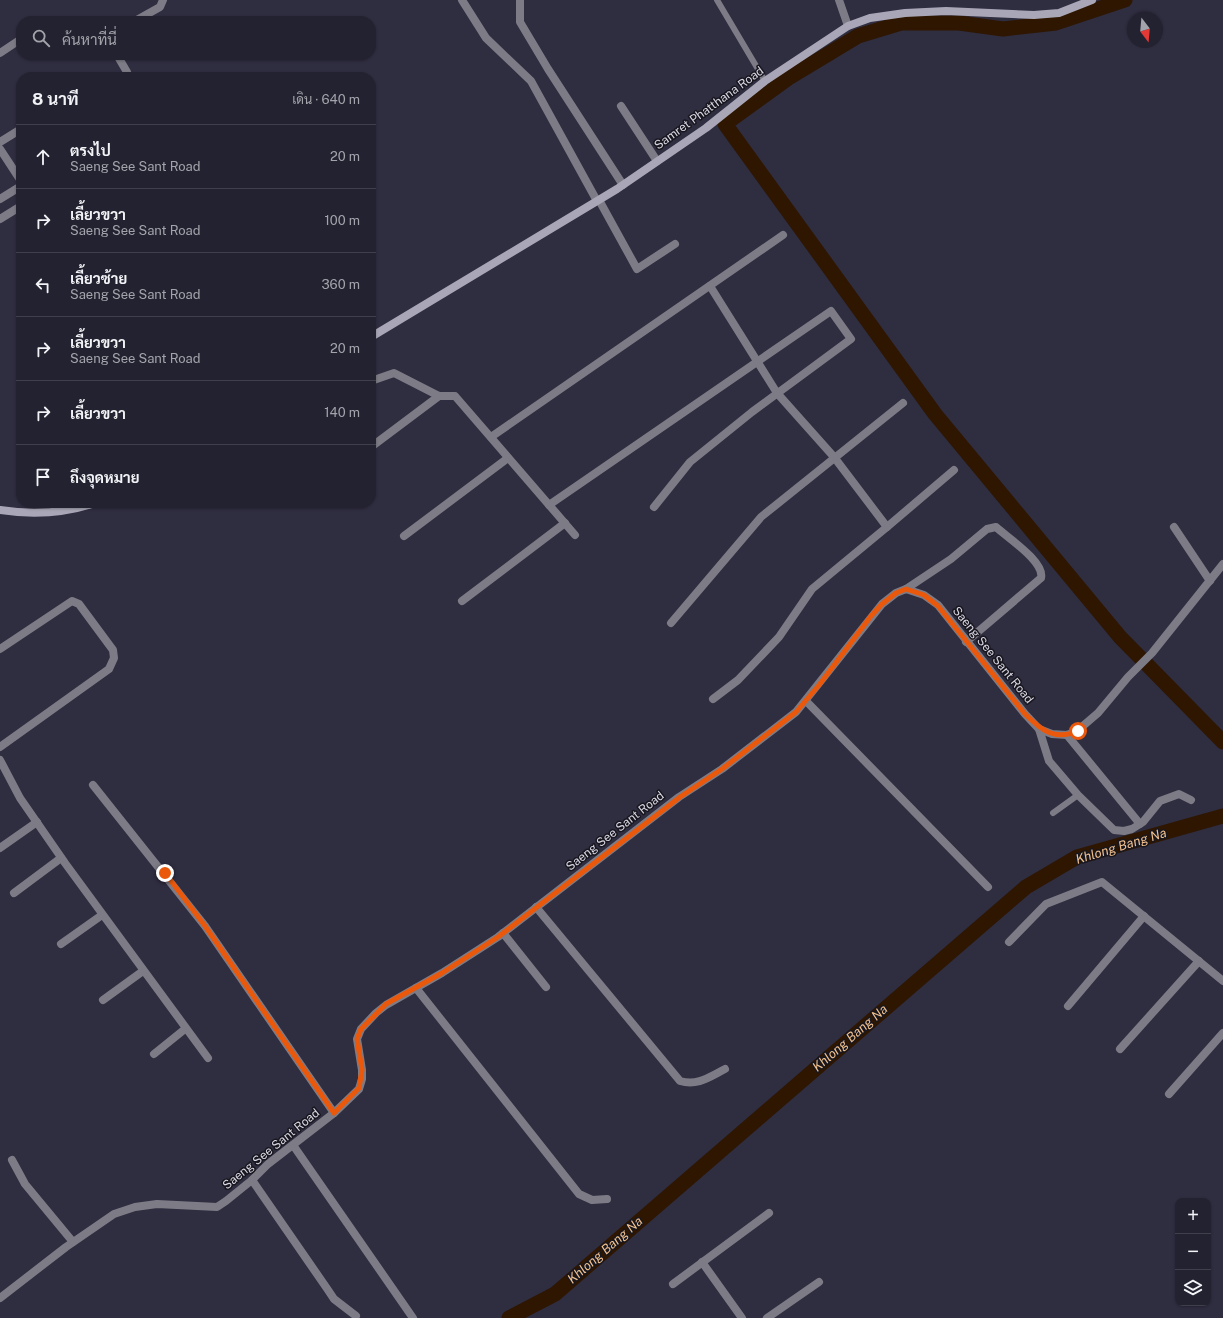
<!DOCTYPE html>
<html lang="th">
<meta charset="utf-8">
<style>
:root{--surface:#232230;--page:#2f2f3c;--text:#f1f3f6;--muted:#a3a4ab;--line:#403f4c}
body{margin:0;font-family:"Public Sans",Sarabun,sans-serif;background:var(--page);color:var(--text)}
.controls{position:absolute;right:12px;bottom:12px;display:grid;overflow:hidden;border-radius:8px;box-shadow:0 1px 3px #0004}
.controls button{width:36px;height:36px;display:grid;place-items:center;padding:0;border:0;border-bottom:1px solid var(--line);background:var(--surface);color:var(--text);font:20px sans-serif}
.compass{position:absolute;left:1127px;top:12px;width:36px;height:36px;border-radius:50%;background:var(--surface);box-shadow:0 1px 3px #0004;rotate:164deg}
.stop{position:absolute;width:12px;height:12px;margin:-9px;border:3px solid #ea580c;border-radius:50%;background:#fff}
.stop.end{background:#ea580c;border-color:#fff;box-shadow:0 1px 4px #0008}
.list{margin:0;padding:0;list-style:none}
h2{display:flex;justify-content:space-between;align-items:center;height:52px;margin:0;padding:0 16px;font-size:17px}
h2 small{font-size:13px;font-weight:400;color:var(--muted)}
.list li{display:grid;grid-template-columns:26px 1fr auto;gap:12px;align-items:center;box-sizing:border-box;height:64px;padding:0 16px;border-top:1px solid var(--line)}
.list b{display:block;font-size:15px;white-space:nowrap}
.list p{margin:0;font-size:13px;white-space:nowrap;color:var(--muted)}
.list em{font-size:13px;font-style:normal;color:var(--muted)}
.icon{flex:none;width:22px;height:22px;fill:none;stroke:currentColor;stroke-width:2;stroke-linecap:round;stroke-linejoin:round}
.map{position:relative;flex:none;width:1223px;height:1318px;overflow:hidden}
.search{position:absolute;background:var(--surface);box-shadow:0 1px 3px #0004;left:16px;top:16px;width:360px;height:44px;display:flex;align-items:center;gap:10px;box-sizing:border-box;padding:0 14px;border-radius:16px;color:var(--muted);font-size:15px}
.panel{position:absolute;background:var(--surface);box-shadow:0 1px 3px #0004;left:16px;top:72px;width:360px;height:436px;border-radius:16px}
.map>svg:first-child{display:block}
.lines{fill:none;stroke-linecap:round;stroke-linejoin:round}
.canal{stroke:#2e1600;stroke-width:15}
.lane{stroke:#7d7c86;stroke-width:6}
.street{stroke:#7d7c86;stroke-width:8}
.secondary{stroke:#a9a7b7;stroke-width:8}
.route{stroke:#ea580c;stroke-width:5}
.labels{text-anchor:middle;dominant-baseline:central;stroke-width:3;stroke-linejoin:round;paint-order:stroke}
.street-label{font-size:12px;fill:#d8d7e3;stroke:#18171f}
.water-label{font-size:13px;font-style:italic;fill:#f2c18e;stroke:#18171f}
</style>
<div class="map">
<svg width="1223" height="1318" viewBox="0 0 1223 1318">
<rect width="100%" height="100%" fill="#2f2d40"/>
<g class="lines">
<!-- canal -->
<g class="canal">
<path d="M1125,0l-69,23 -53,6 -44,-6h-58l-43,13 -68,41 -65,47 210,290 185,223 103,105"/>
<path d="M509,1318l46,-24 471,-407 51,-30 146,-41"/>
</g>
<!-- lane -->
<g class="lane">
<path d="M717,0l48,81"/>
<path d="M1053,813l25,-18"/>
</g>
<!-- street -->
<g class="street">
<path d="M462,0l24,38 45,43 66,120"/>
<path d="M520,0v22l28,47 75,116"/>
<path d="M839,0l9,26"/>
<path d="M135,21l25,-14 3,-7"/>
<path d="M0,53l21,-14"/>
<path d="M117,55l10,17"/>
<path d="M621,106l36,55"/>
<path d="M0,142l21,-13"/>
<path d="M0,149l21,32"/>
<path d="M0,199l21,-13"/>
<path d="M599,200l38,69 38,-25"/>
<path d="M0,219l21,-13"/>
<path d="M710,286l67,107 57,64 53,70 -75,62 -33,48 -41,43 -25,19"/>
<path d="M371,381l23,-8 45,23h16l120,139"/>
<path d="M491,437l292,-202"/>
<path d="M371,447l68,-51"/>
<path d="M549,505l282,-194 20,28 -99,73 -62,50 -36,45"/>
<path d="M887,527l67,-57"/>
<path d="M1174,527l36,54"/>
<path d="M404,536l104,-78"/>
<path d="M906,589l45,-30 36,-30 9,-2c12,11 49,35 45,51l-75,64"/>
<path d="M462,601l103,-78"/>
<path d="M671,623l90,-106 142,-114"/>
<path d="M0,649l72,-48 7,3 34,46 1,8 -5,11 -109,78"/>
<path d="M806,701l182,186"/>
<path d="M1039,729l10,32 29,34 36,35 10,1 8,-2 11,-7 17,-21 19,-7 12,6"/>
<path d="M1067,735l73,89"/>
<path d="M0,760l20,38 45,65 143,195"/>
<path d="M93,785l112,141 129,187"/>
<path d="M0,848l37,-26"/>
<path d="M14,893l47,-35"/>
<path d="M536,907l144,174c18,5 29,-4 45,-12"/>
<path d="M503,933l43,54"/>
<path d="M1009,942l37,-38 56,-22 121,99"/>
<path d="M61,944l41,-29"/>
<path d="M416,988l163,206 13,6 15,-1"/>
<path d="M103,1000l40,-29"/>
<path d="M1068,1006l76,-90"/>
<path d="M1120,1049l79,-88"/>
<path d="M154,1054l31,-25"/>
<path d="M1169,1094l54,-61"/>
<path d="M293,1145l120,173"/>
<path d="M12,1160l13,24 48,58"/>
<path d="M252,1180l76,110 6,9 22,17"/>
<path d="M702,1262l40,56"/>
<path d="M673,1284l96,-71"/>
<path d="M0,1298l66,-51 48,-33 21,-7 22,-3 60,3 9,-6 26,-21 16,-16 66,-51 25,-24 3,-10v-9l-5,-31 4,-10 15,-16 10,-8 56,-32 56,-36 181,-140 43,-28 74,-57 86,-108 14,-11 10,-4 18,6 14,10 87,109 14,15 13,5 15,1 10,-4 21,-18 30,-36 24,-24 71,-89"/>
<path d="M767,1318l52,-36"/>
</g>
<!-- secondary -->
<g class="secondary">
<path d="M371,337l246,-148 89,-61 59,-47 83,-55 22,-8 35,-5 41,-2 88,4 25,-2 33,-13"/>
<path d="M0,510c32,5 65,3 95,-7"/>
</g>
</g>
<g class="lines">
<!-- route -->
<path class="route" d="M165,873l40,53 129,187 25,-25 3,-18 -5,-31 4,-10 25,-25 56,-31 56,-36 182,-140 42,-28 74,-57 23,-27 52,-69 11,-12 14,-11 10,-4 18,6 14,11 87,108c16,16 29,27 53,17"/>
</g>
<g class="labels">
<!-- street labels -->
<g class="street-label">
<text transform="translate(709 108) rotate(-36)">Samret Phatthana Road</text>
<text transform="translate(993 655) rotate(51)">Saeng See Sant Road</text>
<text transform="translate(615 831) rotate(-38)">Saeng See Sant Road</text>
<text transform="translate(271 1149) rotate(-39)">Saeng See Sant Road</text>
</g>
<!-- water labels -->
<g class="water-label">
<text transform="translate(1121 846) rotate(-17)">Khlong Bang Na</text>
<text transform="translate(850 1038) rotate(-41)">Khlong Bang Na</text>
<text transform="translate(605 1250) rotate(-41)">Khlong Bang Na</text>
</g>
</g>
</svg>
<div class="controls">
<button>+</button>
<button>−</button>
<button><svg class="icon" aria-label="layers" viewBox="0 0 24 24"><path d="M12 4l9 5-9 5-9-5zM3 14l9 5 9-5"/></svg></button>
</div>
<svg class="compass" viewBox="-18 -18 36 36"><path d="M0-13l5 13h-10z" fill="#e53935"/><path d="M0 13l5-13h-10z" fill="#a3a4ab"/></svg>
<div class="stop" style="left:1078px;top:731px"></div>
<div class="stop end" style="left:165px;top:873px"></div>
<div class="search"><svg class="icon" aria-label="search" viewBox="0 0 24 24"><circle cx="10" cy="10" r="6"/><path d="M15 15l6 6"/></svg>ค้นหาที่นี่</div>
<section class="panel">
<h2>8 นาที<small>เดิน · 640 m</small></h2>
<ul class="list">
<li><svg class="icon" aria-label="ahead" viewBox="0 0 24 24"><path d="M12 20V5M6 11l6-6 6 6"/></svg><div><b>ตรงไป</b><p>Saeng See Sant Road</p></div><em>20 m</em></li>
<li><svg class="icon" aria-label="right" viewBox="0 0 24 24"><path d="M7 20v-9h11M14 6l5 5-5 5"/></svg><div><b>เลี้ยวขวา</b><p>Saeng See Sant Road</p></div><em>100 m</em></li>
<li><svg class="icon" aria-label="left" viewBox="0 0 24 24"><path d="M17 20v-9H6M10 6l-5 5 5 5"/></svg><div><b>เลี้ยวซ้าย</b><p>Saeng See Sant Road</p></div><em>360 m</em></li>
<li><svg class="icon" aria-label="right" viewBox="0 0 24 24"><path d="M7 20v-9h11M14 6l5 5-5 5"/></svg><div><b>เลี้ยวขวา</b><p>Saeng See Sant Road</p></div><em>20 m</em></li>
<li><svg class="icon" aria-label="right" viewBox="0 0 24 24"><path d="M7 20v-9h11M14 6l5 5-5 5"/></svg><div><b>เลี้ยวขวา</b></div><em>140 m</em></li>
<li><svg class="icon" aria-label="arrive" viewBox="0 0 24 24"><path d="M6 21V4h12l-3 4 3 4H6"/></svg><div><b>ถึงจุดหมาย</b></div></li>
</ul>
</section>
</div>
